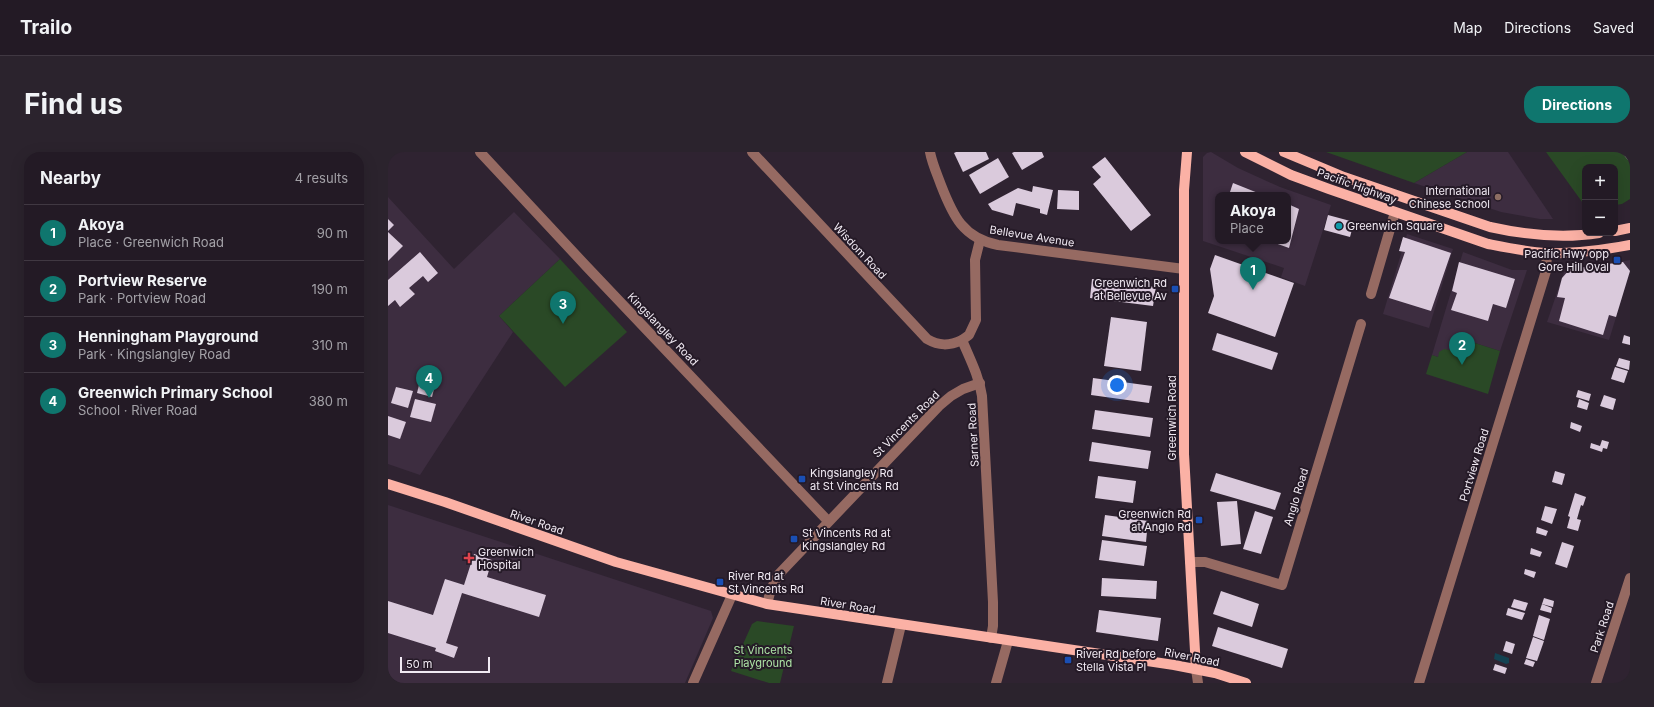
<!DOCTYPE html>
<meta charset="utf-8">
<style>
:root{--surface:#231a25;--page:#2b232d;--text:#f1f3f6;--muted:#a3a1a7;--line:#403842;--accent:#0f766e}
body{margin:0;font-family:Inter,sans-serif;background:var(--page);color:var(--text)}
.controls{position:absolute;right:12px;top:12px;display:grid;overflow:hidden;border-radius:8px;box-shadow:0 4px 16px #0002}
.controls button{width:36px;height:36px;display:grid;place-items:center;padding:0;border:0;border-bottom:1px solid var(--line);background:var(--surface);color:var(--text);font:20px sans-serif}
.scale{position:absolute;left:12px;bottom:10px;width:90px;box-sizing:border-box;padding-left:4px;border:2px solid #f1eaf3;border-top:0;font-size:11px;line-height:14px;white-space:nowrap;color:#f1eaf3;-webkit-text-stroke:3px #251a27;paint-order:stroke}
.you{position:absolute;left:729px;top:233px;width:14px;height:14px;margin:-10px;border:3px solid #fff;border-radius:50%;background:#1a73e8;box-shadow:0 0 0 6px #1a73e833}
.badge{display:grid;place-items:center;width:26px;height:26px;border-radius:50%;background:var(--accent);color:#fff;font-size:13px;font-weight:700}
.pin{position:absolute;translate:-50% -33px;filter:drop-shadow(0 1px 2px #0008)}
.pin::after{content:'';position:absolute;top:21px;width:14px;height:12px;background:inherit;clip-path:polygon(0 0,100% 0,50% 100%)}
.popup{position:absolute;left:827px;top:40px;width:76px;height:52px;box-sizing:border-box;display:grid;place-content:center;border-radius:8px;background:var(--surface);filter:drop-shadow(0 1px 3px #0005);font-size:13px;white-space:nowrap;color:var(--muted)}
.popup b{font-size:15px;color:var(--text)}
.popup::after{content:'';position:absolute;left:50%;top:100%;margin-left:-8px;border:8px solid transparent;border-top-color:var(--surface)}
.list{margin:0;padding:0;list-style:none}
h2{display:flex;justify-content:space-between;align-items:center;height:52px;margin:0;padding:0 16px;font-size:17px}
h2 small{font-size:13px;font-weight:400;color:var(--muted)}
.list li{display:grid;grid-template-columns:26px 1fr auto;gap:12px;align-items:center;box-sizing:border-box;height:56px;padding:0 16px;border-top:1px solid var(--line)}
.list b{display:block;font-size:15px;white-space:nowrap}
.list p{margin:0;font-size:13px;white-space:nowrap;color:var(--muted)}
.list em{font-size:13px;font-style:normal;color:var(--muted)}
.map{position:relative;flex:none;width:1242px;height:531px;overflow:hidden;border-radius:16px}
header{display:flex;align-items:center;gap:24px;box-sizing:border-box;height:56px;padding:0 20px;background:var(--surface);border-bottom:1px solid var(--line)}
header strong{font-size:19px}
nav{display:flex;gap:22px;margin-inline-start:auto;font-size:14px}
.intro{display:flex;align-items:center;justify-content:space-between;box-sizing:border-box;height:96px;padding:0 24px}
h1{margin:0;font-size:28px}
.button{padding:10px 18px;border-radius:16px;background:var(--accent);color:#fff;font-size:14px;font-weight:700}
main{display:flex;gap:24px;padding:0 24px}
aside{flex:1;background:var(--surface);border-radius:16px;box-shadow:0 4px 16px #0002}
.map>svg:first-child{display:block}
.built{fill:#3d2d40;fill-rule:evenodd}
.green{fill:#2a4926}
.water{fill:#144252}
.building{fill:#dacadc}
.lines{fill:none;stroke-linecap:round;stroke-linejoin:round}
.minor{stroke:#966a62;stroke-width:10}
.major{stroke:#fbb1a5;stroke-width:10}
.education-dot{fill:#8d6e63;stroke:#251a27;stroke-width:1.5}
.culture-dot{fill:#0f9aa8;stroke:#251a27;stroke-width:1.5}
.transit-dot{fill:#1a4fb4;stroke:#251a27;stroke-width:1.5}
.health-dot{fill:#e0444e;stroke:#251a27;stroke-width:1.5}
.labels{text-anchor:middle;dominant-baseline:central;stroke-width:4;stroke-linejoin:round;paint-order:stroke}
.street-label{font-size:11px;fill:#f1eaf3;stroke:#251a27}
.poi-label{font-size:11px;fill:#f1eaf3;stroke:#251a27;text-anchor:start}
.park-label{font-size:11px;fill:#aee4a6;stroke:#251a27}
</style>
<header>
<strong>Trailo</strong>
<nav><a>Map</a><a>Directions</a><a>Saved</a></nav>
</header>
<div class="intro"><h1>Find us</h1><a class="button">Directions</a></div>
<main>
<aside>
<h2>Nearby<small>4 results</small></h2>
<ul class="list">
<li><span class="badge">1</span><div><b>Akoya</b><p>Place · Greenwich Road</p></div><em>90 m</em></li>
<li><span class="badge">2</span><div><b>Portview Reserve</b><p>Park · Portview Road</p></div><em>190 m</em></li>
<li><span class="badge">3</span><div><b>Henningham Playground</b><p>Park · Kingslangley Road</p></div><em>310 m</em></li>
<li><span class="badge">4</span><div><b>Greenwich Primary School</b><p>School · River Road</p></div><em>380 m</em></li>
</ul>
</aside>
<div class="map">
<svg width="1242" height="531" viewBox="0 0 1242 531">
<rect width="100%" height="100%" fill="#2f2331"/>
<!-- built -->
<g class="built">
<path d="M823,0l27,16 42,19 51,18 -26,81 -24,-9 3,-9 -81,-27v-84l4,-4zM830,43h70v46h-70z"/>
<path d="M1079,0h41l45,67h-13l-39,-7 -87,-29z"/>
<path d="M0,45l66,72 60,-57 46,47 -61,57 14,16 -93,143 -32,-11z"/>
<path d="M1019,82l46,15 -24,79 -46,-14z"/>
<path d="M1075,100l49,18h15l-27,81 -41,-13 -5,14 -16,5 -6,-2z"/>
<path d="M1242,108v12l-21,68 -62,-18 17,-50z"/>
<path d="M0,353l323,106 2,7 -28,65h-297z"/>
</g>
<!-- green -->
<g class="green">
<path d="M938,0h141l-53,31z"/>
<path d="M1158,0h84v47l-8,5 -7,1v-38h-30v39z"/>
<path d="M172,107l67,73 -62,55 -66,-71z"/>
<path d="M1071,186l41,13 -12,43 -62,-20 6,-19 6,2 1,-5 5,-3 10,2z"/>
<path d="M369,469l37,5 -14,57h-11l-38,-12 21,-47z"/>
</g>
<!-- water -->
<path class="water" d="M1107,501l14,5v5l-3,1 -12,-5z"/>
<!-- building -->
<g class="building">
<path d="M568,0h30l3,7 -26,13 -9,-19z"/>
<path d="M626,0h28l2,5 -22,13 -10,-17z"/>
<path d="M1233,0h9v10z"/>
<path d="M717,5l46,58 -20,16 -38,-47 8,-7 -9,-10z"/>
<path d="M610,6l11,19 -29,17 -11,-19z"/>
<path d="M845,31l30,12h-34z"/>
<path d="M645,34l20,4 -6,25 -7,-2v-4l-24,-6 -3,13 -21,-6 -4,-6 30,-16 14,4z"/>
<path d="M670,38l21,1v19l-22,-1z"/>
<path d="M900,52l11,5 -10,39 -20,-7h19z"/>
<path d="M940,63l26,7 -4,15 -26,-7z"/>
<path d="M0,67l6,6 -6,6z"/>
<path d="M0,80l15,14 -15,15z"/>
<path d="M1015,85l48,16 -20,58 -42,-13 16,-46 -6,-1z"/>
<path d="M32,100l18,21 -10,9 -5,-6 -14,12 6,6 -15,13 -5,-7 -7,6v-26z"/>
<path d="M827,103l79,28 -19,54 -67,-24 6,-17 -4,-27z"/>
<path d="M1071,110l56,17 -9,29 -13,-4 -5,17 -37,-11 6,-17 -5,-2z"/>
<path d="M1235,110l7,9 -14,46 -7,-2 -6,20 -44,-14 6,-23 -8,-1 5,-19 8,-9z"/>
<path d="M704,127l64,8 -3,19 -63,-8z"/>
<path d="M723,165l36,5 -6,49 -37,-5z"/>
<path d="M829,181l61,20 -6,17 -60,-20z"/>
<path d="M1236,183l6,2v8l-8,-2z"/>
<path d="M1231,206l11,3 -1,9 -13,-4z"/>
<path d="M1227,215l13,4 -4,12 -13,-4z"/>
<path d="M33,225l15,4 -4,16 -15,-4z"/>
<path d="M705,226l59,8 -3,17 -58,-8z"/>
<path d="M8,235l17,4 -5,17 -17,-5z"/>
<path d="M1190,238l13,4 -2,7 -13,-4z"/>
<path d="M1216,243l12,4 -3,11 -13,-4z"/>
<path d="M27,247l21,5 -5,18 -21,-5z"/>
<path d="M1191,247l10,4 -2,7 -10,-3z"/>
<path d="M707,258l58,8 -3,19 -58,-8z"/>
<path d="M0,264l18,6 -6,17 -12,-4z"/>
<path d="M1183,270l11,4 -2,6 -10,-4z"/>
<path d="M1214,288l7,2 -2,7 -4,-1 -1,4 -12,-4 1,-5 9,3z"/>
<path d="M704,290l59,9 -3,18 -59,-8z"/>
<path d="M1167,319l10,3 -3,11 -10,-3z"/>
<path d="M828,321l65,20 -6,17 -65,-19z"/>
<path d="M710,324l38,5 -3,22 -38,-5z"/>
<path d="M1187,341l11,4 -3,9 -2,-1 -4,14 4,1 -3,11 -11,-3 3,-11 -2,-1z"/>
<path d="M849,349l4,43 -20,2 -4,-44z"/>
<path d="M1157,354l12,3 -5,15 -11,-4z"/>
<path d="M867,359l18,6 -12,37 -18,-5z"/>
<path d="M717,363l43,6 -2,21 -44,-6z"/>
<path d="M1149,375l11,4 -2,5 -10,-3z"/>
<path d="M714,388l45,6 -3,20 -45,-6z"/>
<path d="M1174,390l12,4 -7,22 -12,-4z"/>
<path d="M1143,396l11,4 -2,5 -10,-3z"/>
<path d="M86,402l18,6 -5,17 59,18 -7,22 -77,-24 -16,50 12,4 -4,11 -19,-7 1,-3 -48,-15v-32l45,14 12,-36 19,6z"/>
<path d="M1137,417l11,3 -2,6 -10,-4z"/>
<path d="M714,426l55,3 -1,18 -55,-3z"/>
<path d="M833,439l38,13 -7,23 -39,-13z"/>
<path d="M1156,446l10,3 -1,6 -11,-3z"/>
<path d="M1126,447l14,4 -3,8 -14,-4z"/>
<path d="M1154,452l10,4 -1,5 -11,-3z"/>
<path d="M1120,456l17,5 -3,7 -16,-5z"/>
<path d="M711,458l62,8 -3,23 -62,-9z"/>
<path d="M1151,463l11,4 -6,21 -11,-4z"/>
<path d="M830,475l70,22 -6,19 -70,-22z"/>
<path d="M1145,485l11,4 -7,20 -11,-3z"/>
<path d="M1118,489l9,3 -3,10 -9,-3z"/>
<path d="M1138,507l9,3 -2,5 -9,-3z"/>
<path d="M1107,512l12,4 -2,6 -12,-4z"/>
</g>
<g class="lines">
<!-- minor -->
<g class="minor">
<path d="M92,0l107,115 241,254"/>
<path d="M364,0l175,187c12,7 22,7 35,1"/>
<path d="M542,0c2,11 7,22 11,33 12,31 22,53 57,60l186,24"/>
<path d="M592,88l-5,20 1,60 -7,15 -7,5c8,19 17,36 20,56l11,206v24l-2,12"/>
<path d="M983,142l24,-82"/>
<path d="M802,410h15l77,23 79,-261"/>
<path d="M379,452l4,-15 8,-15 160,-168 12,-10 12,-7 17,-6"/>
<path d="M808,517l2,14"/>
<path d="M305,531l39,-88"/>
<path d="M499,531l14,-58"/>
<path d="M608,531l12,-42"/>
<path d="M1031,531l127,-412 1,-18"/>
<path d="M1208,531l34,-105"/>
</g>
<!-- major -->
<g class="major">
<path d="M799,0l-3,38v264l12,215"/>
<path d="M857,0l46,23 38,14 159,55c20,4 39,8 59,9 27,1 56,-3 83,-8"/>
<path d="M896,0l60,25 146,50c36,8 72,12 109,6"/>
<path d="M1227,79l15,-3"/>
<path d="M0,332l57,18 171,60 151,42 407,61 41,8 31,10"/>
</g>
</g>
<!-- markers -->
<circle class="education-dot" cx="1110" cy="45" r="4"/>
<circle class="culture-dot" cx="951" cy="74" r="4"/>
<g class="transit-dot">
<rect x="1225" y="104" width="8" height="8" rx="2"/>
<rect x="783" y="133" width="8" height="8" rx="2"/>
<rect x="410" y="323" width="8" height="8" rx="2"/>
<rect x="807" y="364" width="8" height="8" rx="2"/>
<rect x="402" y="383" width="8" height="8" rx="2"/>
<rect x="328" y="426" width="8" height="8" rx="2"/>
<rect x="676" y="504" width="8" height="8" rx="2"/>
</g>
<path class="health-dot" d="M79 400h4v4h4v4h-4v4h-4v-4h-4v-4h4z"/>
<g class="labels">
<!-- street labels -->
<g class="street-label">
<text transform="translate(969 34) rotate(20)">Pacific Highway</text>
<text transform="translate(644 84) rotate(9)">Bellevue Avenue</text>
<text transform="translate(472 99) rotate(47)">Wisdom Road</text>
<text transform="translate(275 177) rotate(46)">Kingslangley Road</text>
<text transform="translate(784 266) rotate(-90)">Greenwich Road</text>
<text transform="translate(518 272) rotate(-45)">St Vincents Road</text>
<text transform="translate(585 283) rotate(-93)">Sarner Road</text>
<text transform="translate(1086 313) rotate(-73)">Portview Road</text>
<text transform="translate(908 345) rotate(-73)">Anglo Road</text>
<text transform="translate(149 370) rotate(19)">River Road</text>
<text transform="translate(460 453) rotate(9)">River Road</text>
<text transform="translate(1214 475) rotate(-72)">Park Road</text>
<text transform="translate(804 505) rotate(11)">River Road</text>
</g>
<!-- poi labels -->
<g class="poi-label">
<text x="1102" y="39" text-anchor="end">International<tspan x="1102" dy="13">Chinese School</tspan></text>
<text x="959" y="74">Greenwich Square</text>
<text x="1221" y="102" text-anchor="end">Pacific Hwy opp<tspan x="1221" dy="13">Gore Hill Oval</tspan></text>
<text x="779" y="131" text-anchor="end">Greenwich Rd<tspan x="779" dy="13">at Bellevue Av</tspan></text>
<text x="422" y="321">Kingslangley Rd<tspan x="422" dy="13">at St Vincents Rd</tspan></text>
<text x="803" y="362" text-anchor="end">Greenwich Rd<tspan x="803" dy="13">at Anglo Rd</tspan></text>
<text x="414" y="381">St Vincents Rd at<tspan x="414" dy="13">Kingslangley Rd</tspan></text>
<text x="90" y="400">Greenwich<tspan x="90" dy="13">Hospital</tspan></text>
<text x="340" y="424">River Rd at<tspan x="340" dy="13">St Vincents Rd</tspan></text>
<text x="688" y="502">River Rd before<tspan x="688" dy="13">Stella Vista Pl</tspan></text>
</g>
<!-- park labels -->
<g class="park-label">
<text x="375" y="498">St Vincents<tspan x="375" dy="13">Playground</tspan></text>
</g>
</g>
</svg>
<div class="controls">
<button>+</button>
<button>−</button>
</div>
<div class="scale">50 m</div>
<div class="you"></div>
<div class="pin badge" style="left:865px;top:138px">1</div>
<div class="popup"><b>Akoya</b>Place</div>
<div class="pin badge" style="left:1074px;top:213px">2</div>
<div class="pin badge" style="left:175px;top:172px">3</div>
<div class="pin badge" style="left:41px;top:246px">4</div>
</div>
</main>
